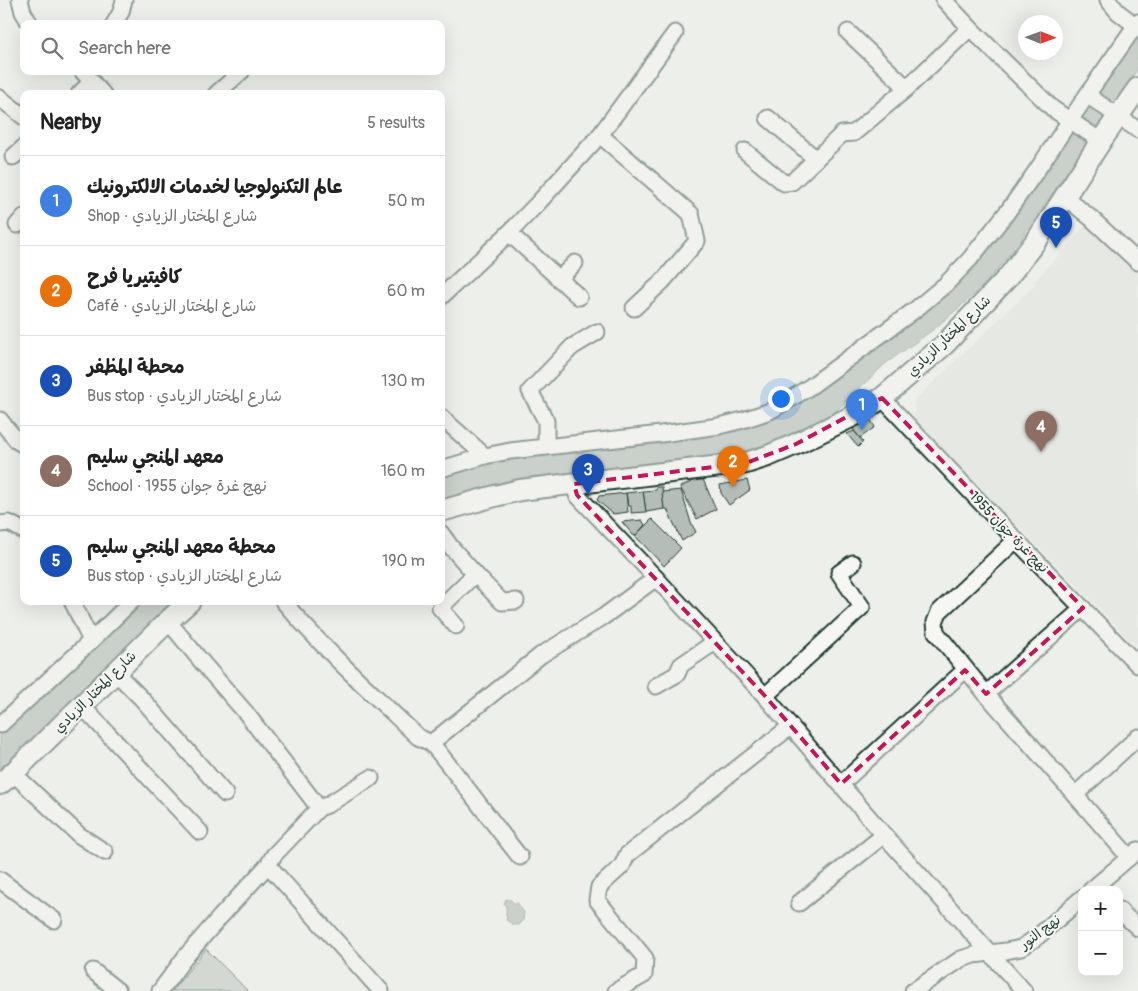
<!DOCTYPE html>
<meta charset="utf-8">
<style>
:root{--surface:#fff;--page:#f6f6f6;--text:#222;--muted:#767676;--line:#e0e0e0;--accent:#c8321e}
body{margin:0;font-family:Pangolin,"Playpen Sans Arabic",sans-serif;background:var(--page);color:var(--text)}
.controls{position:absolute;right:15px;bottom:15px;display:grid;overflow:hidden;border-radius:10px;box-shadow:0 5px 20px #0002}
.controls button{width:45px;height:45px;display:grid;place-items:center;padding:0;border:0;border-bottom:1px solid var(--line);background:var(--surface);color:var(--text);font:25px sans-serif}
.compass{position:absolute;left:1018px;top:15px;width:45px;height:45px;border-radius:50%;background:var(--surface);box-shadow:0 5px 20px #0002;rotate:91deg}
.you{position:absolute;left:780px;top:398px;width:18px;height:18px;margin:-12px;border:4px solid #fff;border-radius:50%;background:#1a73e8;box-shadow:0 0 0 8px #1a73e833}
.badge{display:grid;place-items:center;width:32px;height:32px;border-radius:50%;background:var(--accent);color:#fff;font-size:16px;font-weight:700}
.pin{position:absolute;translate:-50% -41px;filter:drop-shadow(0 1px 2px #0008)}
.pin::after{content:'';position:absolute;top:26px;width:18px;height:15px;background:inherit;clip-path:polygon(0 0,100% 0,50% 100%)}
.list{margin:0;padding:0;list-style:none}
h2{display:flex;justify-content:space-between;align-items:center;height:65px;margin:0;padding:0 20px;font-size:21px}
h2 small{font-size:16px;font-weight:400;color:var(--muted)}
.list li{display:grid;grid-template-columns:32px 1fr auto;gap:15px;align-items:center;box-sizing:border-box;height:90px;padding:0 20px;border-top:1px solid var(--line)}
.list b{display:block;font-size:19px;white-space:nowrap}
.list p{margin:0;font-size:16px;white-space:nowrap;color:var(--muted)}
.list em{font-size:16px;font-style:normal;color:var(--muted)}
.icon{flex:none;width:28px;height:28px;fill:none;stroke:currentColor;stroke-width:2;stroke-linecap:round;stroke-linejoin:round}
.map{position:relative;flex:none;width:1138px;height:991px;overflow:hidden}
.search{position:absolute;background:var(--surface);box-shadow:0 5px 20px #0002;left:20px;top:20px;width:425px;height:55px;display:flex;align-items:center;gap:12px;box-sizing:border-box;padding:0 18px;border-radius:10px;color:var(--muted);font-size:19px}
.panel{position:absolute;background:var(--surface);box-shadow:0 5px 20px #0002;left:20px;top:90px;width:425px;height:515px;border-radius:10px}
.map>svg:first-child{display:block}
.built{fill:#dce0db}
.water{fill:#9faaa4;stroke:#6c7e77}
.building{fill:#b4bdb8;stroke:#1f3d34}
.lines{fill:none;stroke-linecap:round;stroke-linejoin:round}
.minor-casing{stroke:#1f3d34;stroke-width:19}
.major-casing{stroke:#1f3d34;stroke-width:24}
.minor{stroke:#f6f6f2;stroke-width:15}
.major{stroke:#f6f6f2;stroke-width:20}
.marked{fill:none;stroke:#c2185b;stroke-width:4;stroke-dasharray:10 6;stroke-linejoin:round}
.labels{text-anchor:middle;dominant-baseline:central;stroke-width:4;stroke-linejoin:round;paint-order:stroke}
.street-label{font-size:14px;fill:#1f3d34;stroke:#f6f6f2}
</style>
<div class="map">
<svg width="1138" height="991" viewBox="0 0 1138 991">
<rect width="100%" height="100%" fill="#edefea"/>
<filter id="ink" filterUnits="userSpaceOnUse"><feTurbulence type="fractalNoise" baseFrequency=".02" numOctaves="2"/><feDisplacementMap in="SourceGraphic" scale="10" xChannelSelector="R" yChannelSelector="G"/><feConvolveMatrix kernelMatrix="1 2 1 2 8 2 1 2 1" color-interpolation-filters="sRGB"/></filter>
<g filter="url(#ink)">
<!-- built -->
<path class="built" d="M1089,222l49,49v371l-3,3 -221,-224v-20l122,-117 -2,-2z"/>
<!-- water -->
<g class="water">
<path d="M1138,32v37l-119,173 -14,18 -23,27 -21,19 -27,23 -49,35 -49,47 -55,31 -33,10 -27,6 -200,22 -22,4 -58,18v-26l34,-10 37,-9 209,-24 28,-6 25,-10 164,-119z"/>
<path d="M141,601h36l-68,66 -109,102v-34z"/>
<path d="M506,899l5,1 2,3h5l1,4 5,5 -1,9 -4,4h-5l-8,-5 1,-3 -1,-2v-8l-2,-3z"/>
</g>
<!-- building -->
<g class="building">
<path d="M870,419l5,8 -15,11 -7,-9z"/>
<path d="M854,431l9,11 -5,5 -11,-13z"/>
<path d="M702,477l14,32 -19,10 -17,-32z"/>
<path d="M747,480l3,10 -21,15 -8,-12 -1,-8z"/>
<path d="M656,487h6l2,22 -18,3 -3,-21 13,-1z"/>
<path d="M681,490l10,33 5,9 -14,9 -15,-32h-3l-2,-17z"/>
<path d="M643,491l3,21 -15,1v-7h-3l-2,-13z"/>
<path d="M626,493l2,19 -15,2 -16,-14 2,-4z"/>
<path d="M652,519l29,29 -17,18 -29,-30z"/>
<path d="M642,520l3,5 -10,11 -2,-1 -11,-13z"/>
<path d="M206,949l42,42h-76z"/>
</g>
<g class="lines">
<defs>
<g id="minor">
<path d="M20,0l3,12 7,12"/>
<path d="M944,0l26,28 83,81 48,32"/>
<path d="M1108,0l10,12 17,13"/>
<path d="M114,24l7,-12 3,-12"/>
<path d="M848,32l59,56"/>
<path d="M82,71l21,23"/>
<path d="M79,94l13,-13"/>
<path d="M216,94l26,-23"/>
<path d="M1087,95l51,35"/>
<path d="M0,98l24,19"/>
<path d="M768,118l48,41"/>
<path d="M600,135l91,79 6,27 -34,40 -29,27"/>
<path d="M745,151l39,32 8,-1 50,-48 12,-1 53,-45 63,-60"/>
<path d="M13,157l11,-10"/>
<path d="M1065,197l27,22 46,43"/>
<path d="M17,225l7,-8"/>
<path d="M509,233l70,64"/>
<path d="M559,279l16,-16"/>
<path d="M441,297l68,-64 30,-31 61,-67 75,-102"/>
<path d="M882,398l134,142 122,125"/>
<path d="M441,417l44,39"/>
<path d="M0,420l17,21 7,4"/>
<path d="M546,447v-26l-16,-30 42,-44 25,-15"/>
<path d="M441,469l44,-13 25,-5 151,-17 58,-8 24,-6 27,-9 19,-11 22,-14 105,-77 30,-25 24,-25 38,-48 29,-41 50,-75 51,-73"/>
<path d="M574,484l3,11 79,83 109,118 119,139 140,156"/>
<path d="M0,524l9,-1 15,8"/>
<path d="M441,533l10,14 24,27 -35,34 16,18"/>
<path d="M1016,540l-77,72 -4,10 1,10 50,62 89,101 54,62"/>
<path d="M475,574l27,28 14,-1"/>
<path d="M72,601l19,40"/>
<path d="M283,601c41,49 89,92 135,136l13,6 110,-88 62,-38 53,-39"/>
<path d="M168,621l38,46 40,46 73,95"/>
<path d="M115,672l27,27 83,95"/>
<path d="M656,686l21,-12 4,-9 34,-23"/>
<path d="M986,694l97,-86"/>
<path d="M765,696l97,-89 -23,-34 14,-10"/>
<path d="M81,705l119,127"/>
<path d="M0,725l91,-84 41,-40"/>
<path d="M431,743c31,37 59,77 89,114"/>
<path d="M13,773l66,62 26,17"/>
<path d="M841,784l124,-114"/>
<path d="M1075,795l63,-58"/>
<path d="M268,865l113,126"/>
<path d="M0,880l54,40"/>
<path d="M1091,890l47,-40"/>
<path d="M799,903l85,-68"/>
<path d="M1119,910l19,18"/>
<path d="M93,971l25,20"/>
<path d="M160,991l26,-35 35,-40 47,-51 6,-10 45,-47 8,-3 44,-27"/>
<path d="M616,991l28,-16 1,-17 -48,-58 2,-13 23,-21 5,-11 164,-129"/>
<path d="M913,991l48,-32 13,-4 32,-4 15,-3 16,-11 45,-39"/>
</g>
<g id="major">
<path d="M441,511l54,-15 25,-6 226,-27 22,-7 28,-12 65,-32 21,-14 62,-53 64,-68 30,-39 63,-97 37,-53"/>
<path d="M0,784l13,-11 155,-152 22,-20"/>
</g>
</defs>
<!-- minor casing -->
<use href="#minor" class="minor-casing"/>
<!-- major casing -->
<use href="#major" class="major-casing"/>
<!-- minor -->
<use href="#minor" class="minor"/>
<!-- major -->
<use href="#major" class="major"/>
</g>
</g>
<!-- marked area -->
<path d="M0 0H1138V991H0ZM882,398l201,210 -97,86 -21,-24 -124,114 -76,-88 -188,-201 -3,-11 172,-21 50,-19z" fill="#edefea" fill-opacity=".55" fill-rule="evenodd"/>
<path class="marked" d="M882,398l201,210 -97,86 -21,-24 -124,114 -76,-88 -188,-201 -3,-11 172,-21 50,-19z"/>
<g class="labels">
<!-- street labels -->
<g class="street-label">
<text transform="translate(949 336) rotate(-44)">شارع المختار الزيادي</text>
<text transform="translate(1009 532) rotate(46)">نهج غرة جوان 1955</text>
<text transform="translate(95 692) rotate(-45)">شارع المختار الزيادي</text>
<text transform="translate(1040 932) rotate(-37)">نهج النور</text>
</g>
</g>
</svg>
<div class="controls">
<button>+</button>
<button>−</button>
</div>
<svg class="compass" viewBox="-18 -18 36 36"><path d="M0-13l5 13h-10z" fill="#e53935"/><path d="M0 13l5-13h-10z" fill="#767676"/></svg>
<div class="you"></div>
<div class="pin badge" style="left:862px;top:430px;background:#3f7fe0">1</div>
<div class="pin badge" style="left:733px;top:487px;background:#e8710a">2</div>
<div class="pin badge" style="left:588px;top:495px;background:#1a4fb4">3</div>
<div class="pin badge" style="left:1041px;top:452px;background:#8d6e63">4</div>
<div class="pin badge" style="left:1056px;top:248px;background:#1a4fb4">5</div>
<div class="search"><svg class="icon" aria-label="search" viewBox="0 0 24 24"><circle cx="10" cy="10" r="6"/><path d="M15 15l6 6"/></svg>Search here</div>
<section class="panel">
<h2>Nearby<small>5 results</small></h2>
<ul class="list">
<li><span class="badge" style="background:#3f7fe0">1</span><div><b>عالم التكنولوجيا لخدمات الالكترونيك</b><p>Shop · شارع المختار الزيادي</p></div><em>50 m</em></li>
<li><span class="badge" style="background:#e8710a">2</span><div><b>كافيتيريا فرح</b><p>Café · شارع المختار الزيادي</p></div><em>60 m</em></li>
<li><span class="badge" style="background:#1a4fb4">3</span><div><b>محطة المظفر</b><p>Bus stop · شارع المختار الزيادي</p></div><em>130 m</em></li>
<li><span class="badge" style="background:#8d6e63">4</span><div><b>معهد المنجي سليم</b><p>School · نهج غرة جوان 1955</p></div><em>160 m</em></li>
<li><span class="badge" style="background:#1a4fb4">5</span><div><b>محطة معهد المنجي سليم</b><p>Bus stop · شارع المختار الزيادي</p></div><em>190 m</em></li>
</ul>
</section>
</div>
